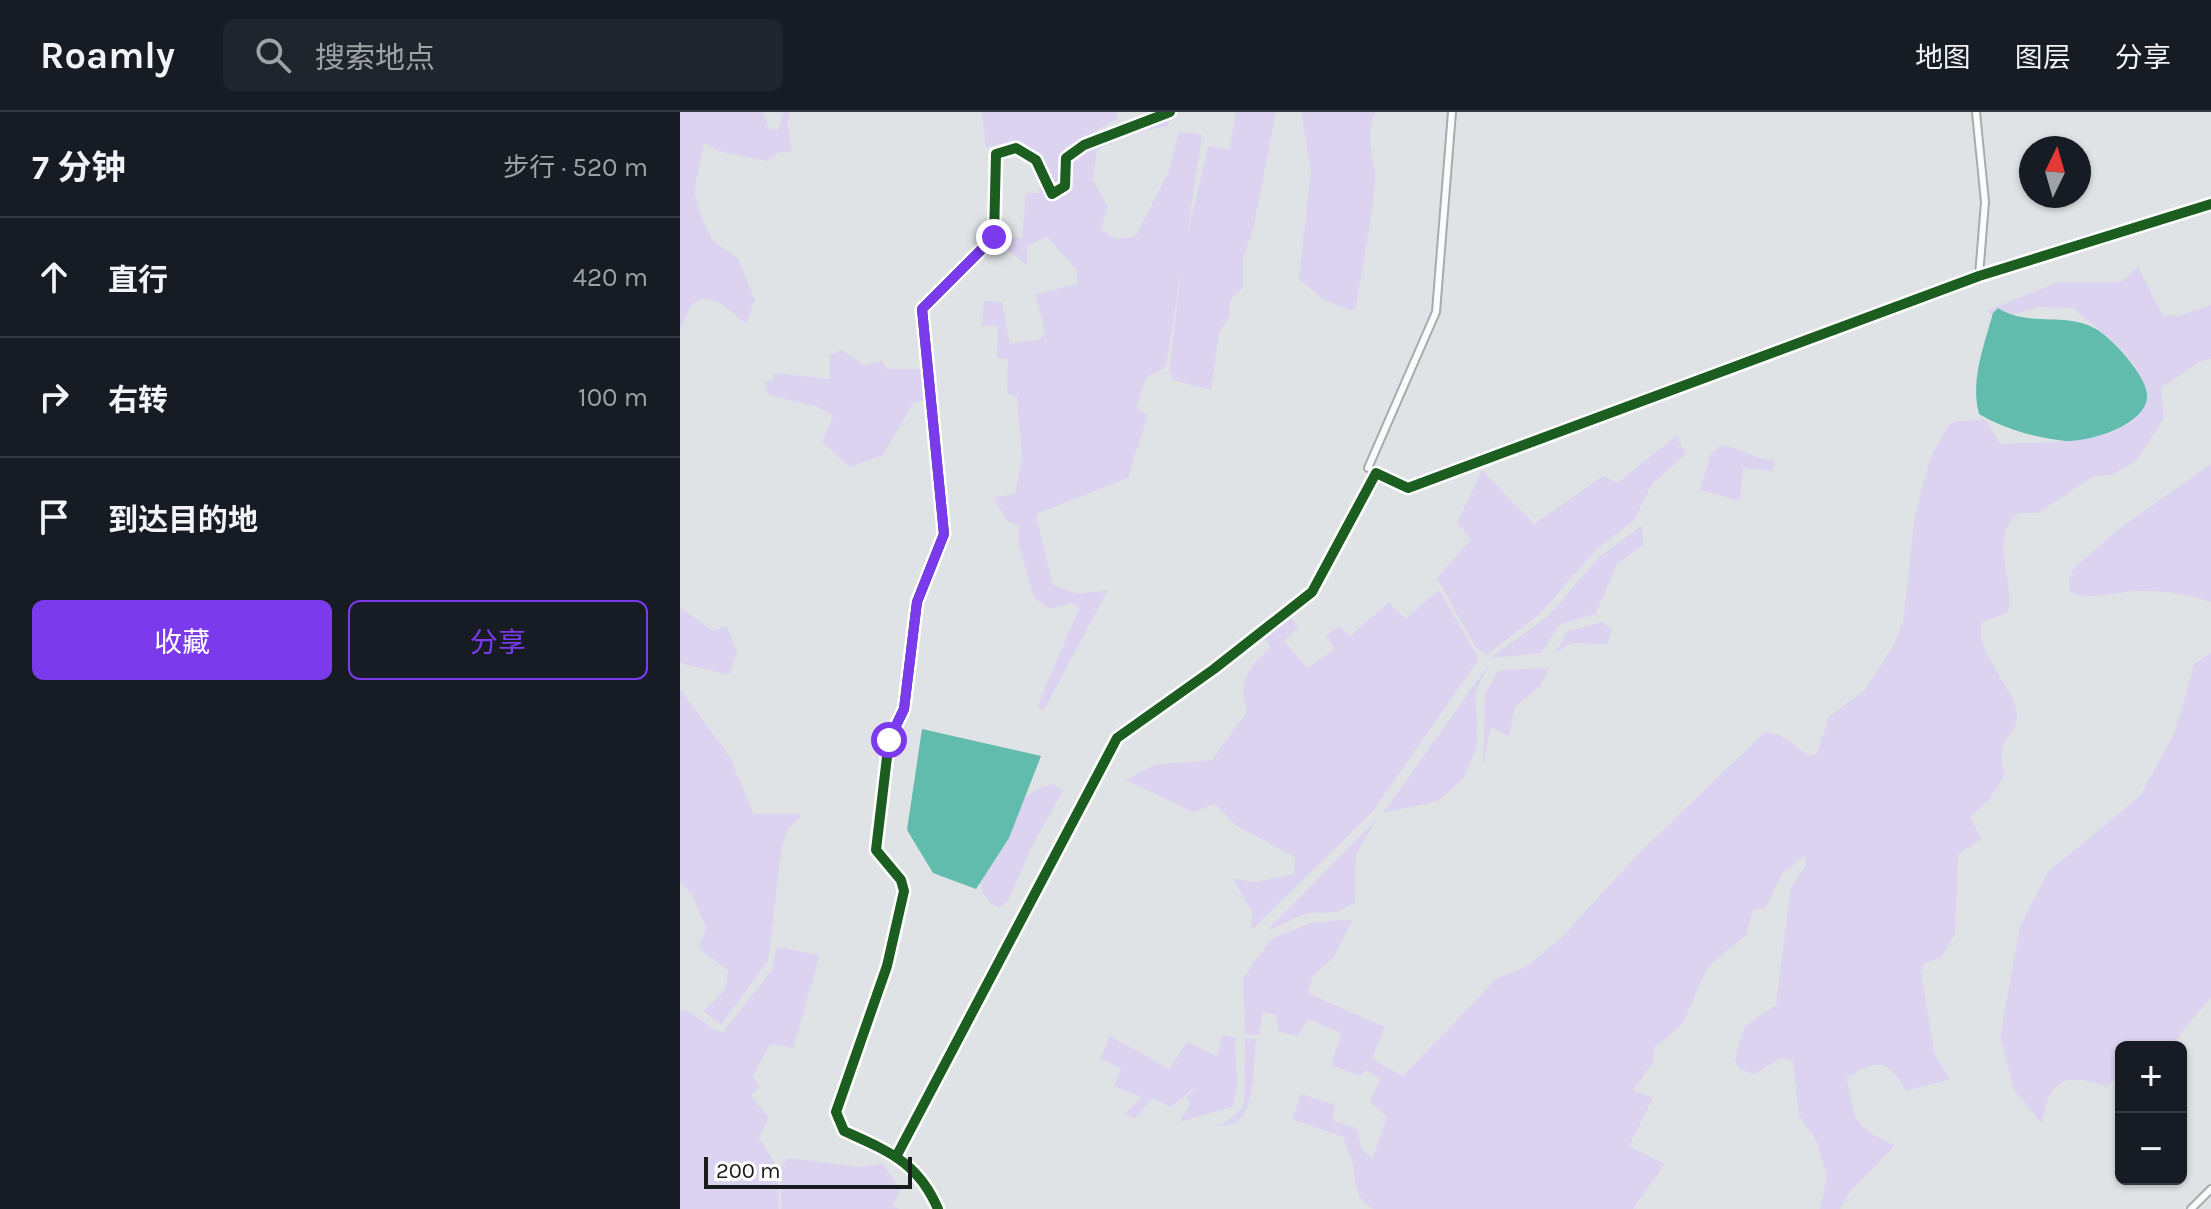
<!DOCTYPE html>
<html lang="zh">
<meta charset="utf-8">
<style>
:root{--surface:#171b24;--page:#20242c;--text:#f1f3f6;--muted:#9ea1a6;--line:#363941;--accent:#7c3aed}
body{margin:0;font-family:Karla,"Noto Sans SC",sans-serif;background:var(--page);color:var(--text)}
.controls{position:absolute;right:24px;bottom:24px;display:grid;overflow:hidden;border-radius:12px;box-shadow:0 2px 6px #0004}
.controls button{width:72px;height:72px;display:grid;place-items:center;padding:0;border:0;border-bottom:2px solid var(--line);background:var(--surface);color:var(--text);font:40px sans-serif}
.compass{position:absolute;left:1339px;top:24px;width:72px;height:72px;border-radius:50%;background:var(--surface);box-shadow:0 2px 6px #0004;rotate:5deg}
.scale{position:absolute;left:24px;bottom:20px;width:208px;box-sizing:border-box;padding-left:8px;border:4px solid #1a1b1c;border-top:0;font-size:22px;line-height:28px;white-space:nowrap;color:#1a1b1c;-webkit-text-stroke:6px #fff;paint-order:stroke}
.stop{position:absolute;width:24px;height:24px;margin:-18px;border:6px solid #7c3aed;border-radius:50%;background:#fff}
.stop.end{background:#7c3aed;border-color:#fff;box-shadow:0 2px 8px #0008}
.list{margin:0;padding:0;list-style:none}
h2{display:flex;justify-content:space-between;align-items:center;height:104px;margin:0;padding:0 32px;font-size:34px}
h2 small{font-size:26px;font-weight:400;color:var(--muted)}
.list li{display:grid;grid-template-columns:52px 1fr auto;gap:24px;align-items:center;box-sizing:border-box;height:120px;padding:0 32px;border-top:2px solid var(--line)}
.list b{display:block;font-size:30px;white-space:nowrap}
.list em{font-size:26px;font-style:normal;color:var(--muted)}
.actions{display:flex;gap:16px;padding:24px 32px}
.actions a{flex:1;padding:18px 0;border:2px solid var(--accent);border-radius:12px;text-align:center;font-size:28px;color:var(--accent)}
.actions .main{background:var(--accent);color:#fff}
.icon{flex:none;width:44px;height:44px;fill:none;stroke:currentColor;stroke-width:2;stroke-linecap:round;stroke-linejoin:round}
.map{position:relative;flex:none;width:1531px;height:1097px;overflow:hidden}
header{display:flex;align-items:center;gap:48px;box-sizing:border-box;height:112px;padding:0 40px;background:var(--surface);border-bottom:2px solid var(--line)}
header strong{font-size:38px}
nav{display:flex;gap:44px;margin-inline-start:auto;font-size:28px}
.search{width:560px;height:72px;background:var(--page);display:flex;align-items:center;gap:20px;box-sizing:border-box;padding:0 28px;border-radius:12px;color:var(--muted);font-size:30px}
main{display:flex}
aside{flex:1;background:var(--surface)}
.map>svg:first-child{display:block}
.green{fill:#dcd3f1}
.water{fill:#61bcae}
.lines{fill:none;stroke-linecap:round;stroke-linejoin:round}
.minor-casing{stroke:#a8aaab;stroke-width:10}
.minor{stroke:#fafbfb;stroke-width:6}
.cycleway-casing{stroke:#fff;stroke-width:15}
.cycleway{stroke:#1b5e20;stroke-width:10}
.route{stroke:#7c3aed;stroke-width:10}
</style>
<header>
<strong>Roamly</strong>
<div class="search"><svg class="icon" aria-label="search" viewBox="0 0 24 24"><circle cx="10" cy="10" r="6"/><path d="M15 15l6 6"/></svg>搜索地点</div>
<nav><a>地图</a><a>图层</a><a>分享</a></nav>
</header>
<main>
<aside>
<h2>7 分钟<small>步行 · 520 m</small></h2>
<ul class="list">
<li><svg class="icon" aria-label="ahead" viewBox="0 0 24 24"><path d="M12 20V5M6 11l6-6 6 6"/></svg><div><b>直行</b></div><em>420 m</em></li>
<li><svg class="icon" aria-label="right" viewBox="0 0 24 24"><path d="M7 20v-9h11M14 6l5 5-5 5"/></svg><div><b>右转</b></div><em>100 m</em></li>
<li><svg class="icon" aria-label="arrive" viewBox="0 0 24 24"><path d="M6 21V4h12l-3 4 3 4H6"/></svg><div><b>到达目的地</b></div></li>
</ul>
<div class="actions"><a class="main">收藏</a><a>分享</a></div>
</aside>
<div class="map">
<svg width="1531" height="1097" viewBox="0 0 1531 1097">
<rect width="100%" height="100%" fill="#e0e3e5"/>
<!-- green -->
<g class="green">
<path d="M0,0h83l7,18 8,-1 6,-17h6l-3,10 5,29 -15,2 -10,8 -48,-10 -15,-8 -10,49 9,29 11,21 24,16 17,42 -9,24 -27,-22 -18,-4 -11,9 -10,24z"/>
<path d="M302,0h134l2,6 -54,31 -6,39c-19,-37 -28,-55 -72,-40z"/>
<path d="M493,0l-5,14 -39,8 -32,16 -4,30 15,27 -7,22 15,10 19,-2 34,-66 10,-39 23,3 -15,101 21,-90 21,4 7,-38h40l-23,118 -10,29v28l-14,15 1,13 -11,18 -8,57 -38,-10 -4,-9 13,-106 -16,102 -20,11 -10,30 12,7 -20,63 -92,36 17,71 24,9 31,-4 -64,120 -7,-3 42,-99 -9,-5 -20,6 -16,-11 -15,-52v-20l-12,-5 -14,-24 22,-3 7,-37 -5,-61 -10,-2 1,-35 -11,-1 1,-32h-16l2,-25 18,1 8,42 31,-5 4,-9 -10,-36 43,-10 -2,-15 -29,-32 -20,9v20l-34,-29 29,1 4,-45h13l2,-15 -13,-16 1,-10 22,39 8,3 8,-7 3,-36 46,-26z"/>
<path d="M621,0h75c-9,15 -6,38 -2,54 5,20 -14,114 -18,141l-5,4 -28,-12 -24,-20 12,-107z"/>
<path d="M1458,155l25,48 15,1 33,-11v54l-12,3 -38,26 3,30 -27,42 -25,15 -18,1 -56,37h-20c-30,25 -2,71 -10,100l-25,8c-12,21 24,60 32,84 11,32 -24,26 -10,69l-15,25 -20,18 12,22 -24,15 -3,80 -14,24 -17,5 -3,9 14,83 15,24 -44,12c-18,-32 -28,-33 -59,-13 7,42 6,49 48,67l-46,48 -9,16h-20l7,-34 -12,-37 -16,-22 -6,-56 -13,-2 -25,16 -16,-5 -4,-9 9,-33 32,-22 15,-118 16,-24 -3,-7 -21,17 -18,35 -12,2 -7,25 -38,32 -26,58 -27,22 -3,17 -19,26 20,8 -24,48 36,18 -32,45h-260c-17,-9 -17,-22 -19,-39 -1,-11 -8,-23 -11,-33l-51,-18 9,-25 34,11 -3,15 26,9 3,18 11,12 15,-42 -17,-15 10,-23 -15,-9 -4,6 -30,-11 10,-32 -33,-14 -10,17 -19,-4 -3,-17 -13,-3 -4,23 -14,-1 -2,-56 28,-39 40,-16 42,-4 -19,38 -20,18 -7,18 78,34 -13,32 31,17 93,-97 31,-13 33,-27 76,-83 129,-124 15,3 29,21 8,-3 12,-37 36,-26 29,-46 9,-22 12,-105 15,-59 18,-32 8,-5 30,-1 14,24c33,-1 142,1 144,-46 0,-14 -3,-24 -11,-35 -16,-20 -41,-38 -60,-55l-35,-1 -41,13 -10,-9 71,-29h63z"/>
<path d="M162,238l21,15 18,-4 6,8h39l2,31 -14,2 -31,53 -33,12 -28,-25 11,-26 -17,-10 -48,-11 -4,-14 8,1 3,-9 55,6v-24z"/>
<path d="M996,324l10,18 -34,30 -18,36 -40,32 -55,63 -53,40 -10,-7 -39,-70 34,-39 -14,-16 25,-53 52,54 69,-48 14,7z"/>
<path d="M1042,333c20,3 33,15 52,15l-1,11 -30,-3 -3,33 -40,-11 11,-37z"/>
<path d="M1531,352v138c-23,-8 -46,-11 -70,-11 -22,-1 -52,12 -71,0l-1,-12 4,-10 43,-38z"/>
<path d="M962,413l1,20 -26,19 -21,50 -36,10 -19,29 -51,5 59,-43 50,-58z"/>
<path d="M759,478l40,69 -106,152 -122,120 1,-19 -19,-33 22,3 39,-8 1,-17 -60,-32 -20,-21 -22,8 -67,-32 28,-15 58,-5 35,-49c-10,-30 2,-45 24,-64l-12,-16 25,-21 15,17 -15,14 23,27 28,-19 -10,-13 14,-10 11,10 39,-34 16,17z"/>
<path d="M0,495l33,24 14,-5 10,27 -8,22 -49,-12z"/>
<path d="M922,510l10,6 -4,16 -36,-1 -17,10 13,-22z"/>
<path d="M1531,541v344l-41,50h-27l-1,-6 -5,6h-16v26l-14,14c-43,-15 -58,-8 -65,37l-28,-34 -14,-53 20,-111 28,-54 92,-76 35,-64 19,-68z"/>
<path d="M809,552l-13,27 1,55 -13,32 -26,23 -55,12z"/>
<path d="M869,556l-8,17 -26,22 -6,30 -18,-10 -8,38 2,-71 13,-24 3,3 -1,-3z"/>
<path d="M0,577l50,68 24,57h49l-16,17 -5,15 -14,115 -47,64 -17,-14 22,-23 2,-18 -30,-22 8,-20 -14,-33 -12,-13z"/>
<path d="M373,672l10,7 -29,51 -26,59 -9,7c-17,-7 -19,-23 -22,-39 19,-31 36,-78 76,-85z"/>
<path d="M696,708l-20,35 -1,48 -18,9 -30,1 -41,18z"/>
<path d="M97,835l43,8 -27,93 -23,-4 -17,32 6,12 -8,7 18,23 -10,20 18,28 2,43h-99v-200c18,4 25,19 43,23l49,-62z"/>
<path d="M542,923l13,2 2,50 -5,20 -53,15 11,-18 -3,-7 9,-11 -25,21 -19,-9 -17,21 -10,-5 16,-17 -27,-11 7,-18 -21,-9 10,-23 59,33 18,-27 30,14z"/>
<path d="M565,926l11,1c-4,29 3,94 -40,86l7,-1 21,-17z"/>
<path d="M108,1046l74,9 21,-3 17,26 -7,15 6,4h-118v-43z"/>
</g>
<!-- water -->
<g class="water">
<path d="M1318,196c32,21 74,1 104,25 15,12 46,44 45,64 -1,28 -58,45 -81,44 -27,-2 -64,-13 -87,-27 -9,-34 5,-68 14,-101z"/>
<path d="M242,617l119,27 -32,82 -33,51 -43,-16 -26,-43z"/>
</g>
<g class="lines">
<defs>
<g id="minor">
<path d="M1296,0l9,90 -6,74"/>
<path d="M688,356l68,-156 16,-200"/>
<path d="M217,1043l220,-417 97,-69 98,-77 64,-119 32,15 571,-212 232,-72"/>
<path d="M258,1097c-20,-47 -50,-58 -94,-78l-8,-19 51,-146 17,-75 -3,-11 -25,-30 13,-110 15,-31 13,-107 27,-68 -22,-225 72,-72 2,-83 20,-6 20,12 16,34 13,-8 1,-28 18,-13 86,-33"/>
<path d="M1511,1097l20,-20"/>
</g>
</defs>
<!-- minor casing -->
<use href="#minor" class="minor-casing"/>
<!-- minor -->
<use href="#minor" class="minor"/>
<defs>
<g id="cycleway">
<path d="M217,1043l220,-417 97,-69 98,-77 64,-119 32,15 571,-212 232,-72"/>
<path d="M258,1097c-20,-47 -50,-58 -94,-78l-8,-19 51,-146 17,-75 -3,-11 -25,-30 13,-110 15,-31 13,-107 27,-68 -22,-225 72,-72 2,-83 20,-6 20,12 16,34 13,-8 1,-28 18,-13 86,-33"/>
</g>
</defs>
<!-- cycleway casing -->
<use href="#cycleway" class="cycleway-casing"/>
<!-- cycleway -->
<use href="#cycleway" class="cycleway"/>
</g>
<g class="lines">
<!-- route -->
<path class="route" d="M209,628l15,-31 13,-107 27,-68 -22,-225 72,-72"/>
</g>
</svg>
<div class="controls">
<button>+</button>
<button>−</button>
</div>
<svg class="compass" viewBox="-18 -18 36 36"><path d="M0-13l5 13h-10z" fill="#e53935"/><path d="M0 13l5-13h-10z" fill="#9ea1a6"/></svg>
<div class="scale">200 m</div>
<div class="stop" style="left:209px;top:628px"></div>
<div class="stop end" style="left:314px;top:125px"></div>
</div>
</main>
